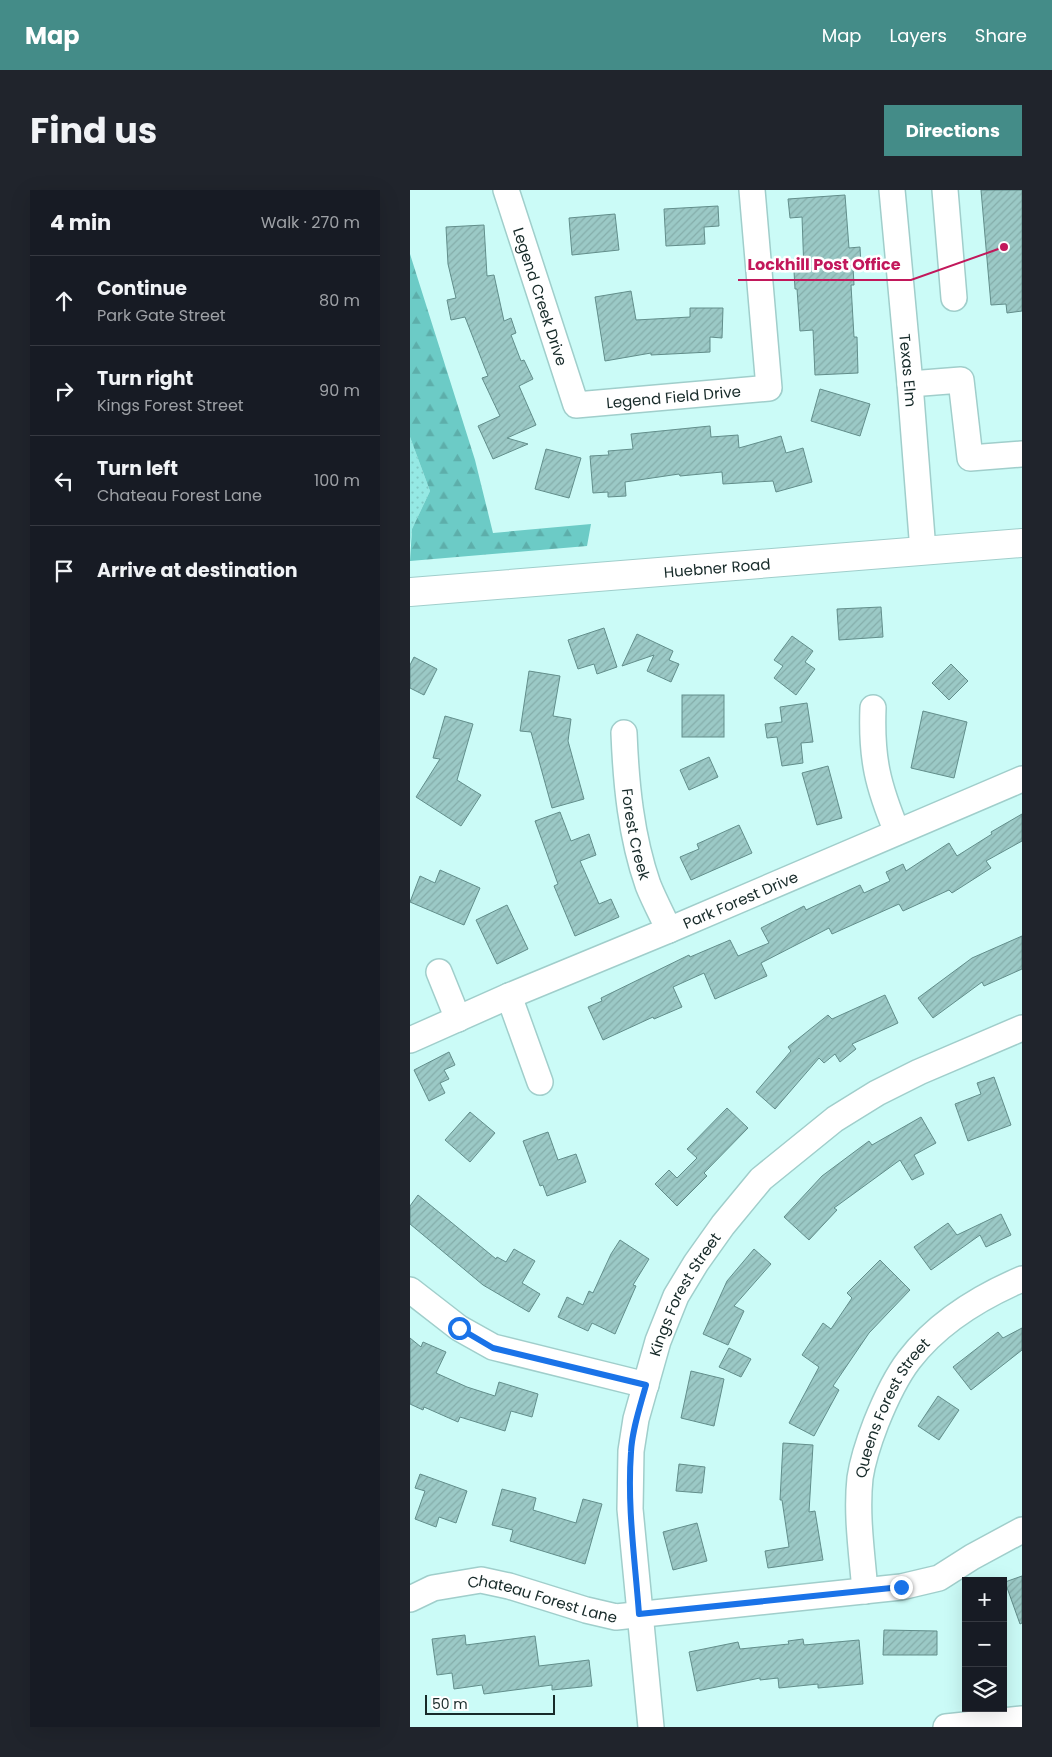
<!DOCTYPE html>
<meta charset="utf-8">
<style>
:root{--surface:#171b24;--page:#20242c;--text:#f1f3f6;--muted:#9ea1a6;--line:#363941;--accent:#448c88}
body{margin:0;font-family:Poppins,sans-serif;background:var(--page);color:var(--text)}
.controls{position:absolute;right:15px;bottom:15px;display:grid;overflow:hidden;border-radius:0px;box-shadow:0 5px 20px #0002}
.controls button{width:45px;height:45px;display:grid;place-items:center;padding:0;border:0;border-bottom:1px solid var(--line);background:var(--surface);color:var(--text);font:25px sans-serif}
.scale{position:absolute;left:15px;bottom:12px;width:130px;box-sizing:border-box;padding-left:5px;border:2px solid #172a29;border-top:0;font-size:14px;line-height:18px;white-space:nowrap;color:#172a29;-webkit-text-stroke:4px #fff;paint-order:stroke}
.stop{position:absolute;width:15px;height:15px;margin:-11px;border:4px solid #1a73e8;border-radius:50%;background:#fff}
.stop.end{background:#1a73e8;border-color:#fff;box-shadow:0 1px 5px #0008}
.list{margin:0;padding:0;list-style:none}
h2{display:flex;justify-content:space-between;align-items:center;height:65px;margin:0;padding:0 20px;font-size:21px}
h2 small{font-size:16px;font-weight:400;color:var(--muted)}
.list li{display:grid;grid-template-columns:32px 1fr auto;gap:15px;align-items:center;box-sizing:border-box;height:90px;padding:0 20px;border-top:1px solid var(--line)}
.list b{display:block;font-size:19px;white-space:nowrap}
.list p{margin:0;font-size:16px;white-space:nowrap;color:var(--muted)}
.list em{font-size:16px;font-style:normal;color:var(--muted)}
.icon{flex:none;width:28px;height:28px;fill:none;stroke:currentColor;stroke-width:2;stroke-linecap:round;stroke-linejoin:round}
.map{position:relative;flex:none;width:612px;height:1537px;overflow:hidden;border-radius:0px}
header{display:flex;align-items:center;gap:30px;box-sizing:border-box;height:70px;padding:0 25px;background:var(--accent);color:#fff}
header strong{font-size:24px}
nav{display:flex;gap:28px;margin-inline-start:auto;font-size:18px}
.intro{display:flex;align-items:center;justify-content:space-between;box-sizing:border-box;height:120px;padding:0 30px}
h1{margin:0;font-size:35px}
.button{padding:12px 22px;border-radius:0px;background:var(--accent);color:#fff;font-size:18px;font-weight:700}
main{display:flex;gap:30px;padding:0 30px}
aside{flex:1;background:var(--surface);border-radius:0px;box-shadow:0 5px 20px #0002}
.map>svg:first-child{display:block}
.green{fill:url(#green-dots)}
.forest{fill:url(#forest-firs)}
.building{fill:url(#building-hatch);stroke:#628e8b}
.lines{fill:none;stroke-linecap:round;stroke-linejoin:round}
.minor-casing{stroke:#a0cecb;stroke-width:28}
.major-casing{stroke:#a0cecb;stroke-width:30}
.minor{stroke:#fff;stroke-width:25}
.major{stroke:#fff;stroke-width:28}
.route{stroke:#1a73e8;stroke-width:6}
.labels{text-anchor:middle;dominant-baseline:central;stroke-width:5;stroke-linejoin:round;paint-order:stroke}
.street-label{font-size:15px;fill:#172a29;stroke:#fff}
.leader{fill:none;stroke:#c2185b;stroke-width:2}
.callout-dot{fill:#c2185b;stroke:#fff;stroke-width:2}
.callout-label{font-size:16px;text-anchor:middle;font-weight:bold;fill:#c2185b;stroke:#fff;stroke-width:5;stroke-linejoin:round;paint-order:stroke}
</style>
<header>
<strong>Map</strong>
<nav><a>Map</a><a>Layers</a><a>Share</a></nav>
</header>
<div class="intro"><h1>Find us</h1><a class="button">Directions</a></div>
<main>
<aside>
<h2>4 min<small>Walk · 270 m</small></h2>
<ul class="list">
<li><svg class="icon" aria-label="ahead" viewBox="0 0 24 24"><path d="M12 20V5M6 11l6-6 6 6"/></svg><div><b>Continue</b><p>Park Gate Street</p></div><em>80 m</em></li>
<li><svg class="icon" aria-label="right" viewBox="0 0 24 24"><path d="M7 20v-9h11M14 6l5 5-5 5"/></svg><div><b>Turn right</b><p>Kings Forest Street</p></div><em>90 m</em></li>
<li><svg class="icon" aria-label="left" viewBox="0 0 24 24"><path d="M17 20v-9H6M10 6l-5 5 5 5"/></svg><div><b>Turn left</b><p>Chateau Forest Lane</p></div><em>100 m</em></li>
<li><svg class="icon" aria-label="arrive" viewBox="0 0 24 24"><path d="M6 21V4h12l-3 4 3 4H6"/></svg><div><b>Arrive at destination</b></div></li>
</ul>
</aside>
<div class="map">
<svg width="612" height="1537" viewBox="0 0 612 1537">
<defs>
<pattern id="green-dots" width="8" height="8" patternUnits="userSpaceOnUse" patternTransform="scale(1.25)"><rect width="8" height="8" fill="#95e9e4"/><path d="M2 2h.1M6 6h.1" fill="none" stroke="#80c8c4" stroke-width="1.8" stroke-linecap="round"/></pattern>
<pattern id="forest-firs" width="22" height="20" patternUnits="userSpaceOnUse" patternTransform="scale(1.25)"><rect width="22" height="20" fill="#6ccbc6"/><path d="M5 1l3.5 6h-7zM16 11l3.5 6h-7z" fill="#5daeaa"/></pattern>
<pattern id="building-hatch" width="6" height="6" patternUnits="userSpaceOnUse" patternTransform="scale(1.25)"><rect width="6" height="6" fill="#9bc9c6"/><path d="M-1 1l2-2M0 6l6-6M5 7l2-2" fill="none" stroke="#85adaa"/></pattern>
</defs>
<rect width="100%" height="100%" fill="#cbfbf7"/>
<!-- green -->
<path class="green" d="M0,247l20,54 -18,38 -2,17z"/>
<!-- forest -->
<path class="forest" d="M0,64l65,206 18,73 98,-9 -4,22 -177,15 2,-32 18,-38 -20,-54z"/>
<!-- building -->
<g class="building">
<path d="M571,0h41v121l-15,2 -1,-9 -15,1z"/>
<path d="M435,5l4,53 11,-1 1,19 -8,1 1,18h-3l3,52h3l1,36 -43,2 -2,-45 -13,1 -3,-42h-2l-1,-18h10l-2,-54 -12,1 -2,-19z"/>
<path d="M308,16l1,20 -15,1 1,17 -39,2 -2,-37z"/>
<path d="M205,24l4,36 -47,5 -3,-37z"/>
<path d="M74,35l3,51 7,-1 10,46 7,-3 5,15 -5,2 10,26 3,-1 9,19 -14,7 17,39 -29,13 21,6 -35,15 -15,-33 22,-10 -18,-38 6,-2 -23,-59 -14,3 -4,-20 9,-2 -8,-34 -2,-37z"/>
<path d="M221,101l5,29 54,-3v-9h33l-1,30 -12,-1v15l-59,3v-2l-46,8 -10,-64z"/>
<path d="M410,199l50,15 -10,32 -49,-15z"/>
<path d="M300,236l1,11 27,-2 1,13 42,-12 5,17 17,-5 9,34 -36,10 -3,-11 -50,3 -1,-12 -42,4 -1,-2 -54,8 1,14 -18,1v-5l-15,1 -3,-37 19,-1 -1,-4 25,-2 -2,-15z"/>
<path d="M136,259l35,9 -12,40 -34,-9z"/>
<path d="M471,417l2,30 -44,3 -2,-31z"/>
<path d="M194,438l13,39 -20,7 -3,-10 -16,5 -10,-29z"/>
<path d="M227,444l36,17 -4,9 10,4 -8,18 -24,-11 7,-16 -32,11z"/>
<path d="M382,446l21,15 -8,11 10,7 -19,26 -22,-17 9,-12 -9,-6z"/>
<path d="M4,467l23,12 -13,26 -14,-7v-23z"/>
<path d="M541,474l17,17 -19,19 -17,-17z"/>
<path d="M119,481l31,5 -7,40 18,3 -3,22 16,58 -32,9 -21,-76 -11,-1z"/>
<rect x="272" y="505" width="42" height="42"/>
<path d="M397,513l6,39 -12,1 2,20 -21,3 -5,-29 -10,1 -2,-14 17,-2 -2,-15z"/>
<path d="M513,521l44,11 -13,56 -43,-10z"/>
<path d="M35,526l28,8 -16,56 24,15 -20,31 -45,-29 24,-38 -7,-1z"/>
<path d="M299,567l9,20 -29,13 -9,-20z"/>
<path d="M418,576l14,52 -25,7 -15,-52z"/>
<path d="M150,622l11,29 18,-7 7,21 -16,6 19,43 12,-5 8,18 -44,19 -21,-50 4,-2 -23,-63z"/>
<path d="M612,624v27l-36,20 5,7 -39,25 -3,-3 -46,21 -4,-7 -67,30 -3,-6 -68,35 6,13 -52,23 -11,-26 -31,14 9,20 -28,12 -1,-2 -50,23 -15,-33 14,-6 -1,-3 88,-43 1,2 40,-17 8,16 31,-13 -8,-15 43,-22 2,4 54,-25 4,8 26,-12 -4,-9 17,-8 3,7 43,-28 8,13 35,-22 -1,-2z"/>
<path d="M329,635l13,28 -61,27 -11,-23 19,-8 -2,-5z"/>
<path d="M30,680l40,18 -16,37 -54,-23 10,-26 15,7z"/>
<path d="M97,715l21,44 -31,15 -21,-44z"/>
<path d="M612,746v33l-38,17 -2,-4 -49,36 -15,-20 54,-40z"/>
<path d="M475,805l13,28 -46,21 4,5 -16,13 -5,-8 -11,9 -5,-5 -44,51 -19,-17 35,-41 -3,-4 40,-32 4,4z"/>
<path d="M39,862l6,13 -11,5 5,9 -9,4 5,10 -16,8 -15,-31z"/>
<path d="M584,887l17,48 -43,16 -13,-37 26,-10 -4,-11z"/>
<path d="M317,918l21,20 -44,45 3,3 -30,30 -22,-22 14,-14 8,8 20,-20 -10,-9z"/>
<path d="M60,922l25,21 -25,29 -25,-22z"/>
<path d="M511,927l15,26 -22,12 10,19 -12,6 -12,-20 -66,48 3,2 -28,30 -25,-23 38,-41 47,-35 3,4z"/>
<path d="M138,942l10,28 18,-6 10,28 -39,14 -4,-11 -3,1 -17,-45z"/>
<path d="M8,1005l78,64 1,-2 9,5 8,-13 21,12 -13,22 18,11 -11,18 -46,-27 -73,-61v-18z"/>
<path d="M591,1024l10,21 -25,12 -6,-12 -49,35 -17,-23 34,-24 9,12z"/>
<path d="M210,1050l29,19 -16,26 3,1 -21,48 -23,-11 -4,8 -30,-14 9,-20 16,8 6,-14 4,2 18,-39z"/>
<path d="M344,1059l17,15 -37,42 10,5 -16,34 -25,-11 24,-53z"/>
<path d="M470,1070l30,30 -41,43 -36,53 6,4 -25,46 -25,-13 30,-56 -17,-12 21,-32 8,6 21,-31 -5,-5z"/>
<path d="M612,1138v22l-51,40 -18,-23 45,-35 5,6z"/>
<path d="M0,1148l11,9 2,-5 23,10 -10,21 31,14 28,9 4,-14 39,12 -6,23 -21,-6 -6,20 -45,-14 -2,5 -34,-15 -1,3 -13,-6z"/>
<path d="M319,1158l22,11 -10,18 -22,-10z"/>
<path d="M281,1181l33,8 -10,47 -33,-8z"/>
<path d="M528,1206l21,14 -20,30 -21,-14z"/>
<path d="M373,1253l30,2 -4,67 6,-1 8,49 -55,8 -3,-17 24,-4 -7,-47h-2z"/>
<path d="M269,1274l26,3 -3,26 -26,-2z"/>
<path d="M10,1284l47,17 -11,32 -17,-6 -3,10 -21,-8 10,-28 -10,-3z"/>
<path d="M92,1299l34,9 -3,12 43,13 7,-24 19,5 -17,60 -75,-23 3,-11 -21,-5z"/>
<path d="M287,1333l10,38 -34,9 -10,-38z"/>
<path d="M612,1386v47l-2,1 -15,-42z"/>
<path d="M474,1440l53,1v24h-54z"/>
<path d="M55,1445l1,10 69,-9 4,30 50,-6 3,26 -40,4v-5l-68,9 -2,-9 -28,4 -2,-16 -15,2 -5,-36z"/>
<path d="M393,1449l1,6 55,-5 4,44 -45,4v-4l-39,4 -1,-10 -18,2v-2l-63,13 -8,-39 49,-10 2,7 49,-5 -1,-3z"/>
</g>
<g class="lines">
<defs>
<g id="minor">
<path id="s1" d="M96,0l70,215 193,-17 -17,-198"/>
<path id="s2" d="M482,0l18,194 13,167"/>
<path d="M535,0l9,108"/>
<path d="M500,194l51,-4 9,78 52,-4"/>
<path d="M463,518c-2,51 5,78 24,124"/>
<path id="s3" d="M214,543c2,51 7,103 24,152 6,15 14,30 21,45"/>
<path d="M29,782l19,47"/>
<path d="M99,806l31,86"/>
<path id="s4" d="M0,850l99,-44 160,-66 353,-151"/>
<path d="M0,1100l49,38 34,19 153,38"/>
<path id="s5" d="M455,1401c-3,-37 -9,-76 -5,-113 3,-20 9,-37 16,-55 8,-20 20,-46 33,-63 29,-38 71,-63 113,-81"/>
<path id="s6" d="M0,1409l23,-11 48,-8 28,6 77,24 30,7 285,-30 38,-9 33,-21 50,-27"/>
<path id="s7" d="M241,1537l-21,-218 1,-58 5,-32 22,-78 18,-45 20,-33 27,-38 38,-46 74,-60 42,-26 42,-21 103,-44"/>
<path d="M536,1537l76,-8"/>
</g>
<g id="major">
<path id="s8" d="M0,402l612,-49"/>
</g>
</defs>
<!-- minor casing -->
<use href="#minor" class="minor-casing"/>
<!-- major casing -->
<use href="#major" class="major-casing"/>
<!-- minor -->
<use href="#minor" class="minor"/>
<!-- major -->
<use href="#major" class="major"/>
</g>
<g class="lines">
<!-- route -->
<path class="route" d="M49,1138l34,20 153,37c-6,22 -14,45 -15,67 -4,54 4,108 8,162l262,-27"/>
</g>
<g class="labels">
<!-- street labels -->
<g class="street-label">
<text stroke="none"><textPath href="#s1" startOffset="112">Legend Creek Drive</textPath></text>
<text stroke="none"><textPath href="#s2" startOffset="181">Texas Elm</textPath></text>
<text stroke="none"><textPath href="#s1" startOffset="324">Legend Field Drive</textPath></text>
<text stroke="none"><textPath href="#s8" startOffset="308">Huebner Road</textPath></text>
<text stroke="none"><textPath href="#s3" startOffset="102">Forest Creek</textPath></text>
<text stroke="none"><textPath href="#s4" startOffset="359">Park Forest Drive</textPath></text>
<text stroke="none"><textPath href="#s7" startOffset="444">Kings Forest Street</textPath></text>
<text stroke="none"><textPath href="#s5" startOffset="191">Queens Forest Street</textPath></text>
<text stroke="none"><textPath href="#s6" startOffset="138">Chateau Forest Lane</textPath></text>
</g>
</g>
<!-- callouts -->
<path class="leader" d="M594 57L501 90H328"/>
<circle class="callout-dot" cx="594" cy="57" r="5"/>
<g class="callout-label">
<text x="414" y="80">Lockhill Post Office</text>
</g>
</svg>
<div class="controls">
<button>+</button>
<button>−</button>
<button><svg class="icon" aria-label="layers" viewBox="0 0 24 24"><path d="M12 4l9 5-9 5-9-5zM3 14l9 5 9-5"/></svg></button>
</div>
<div class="scale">50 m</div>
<div class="stop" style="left:49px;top:1138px"></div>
<div class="stop end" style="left:491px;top:1397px"></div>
</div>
</main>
